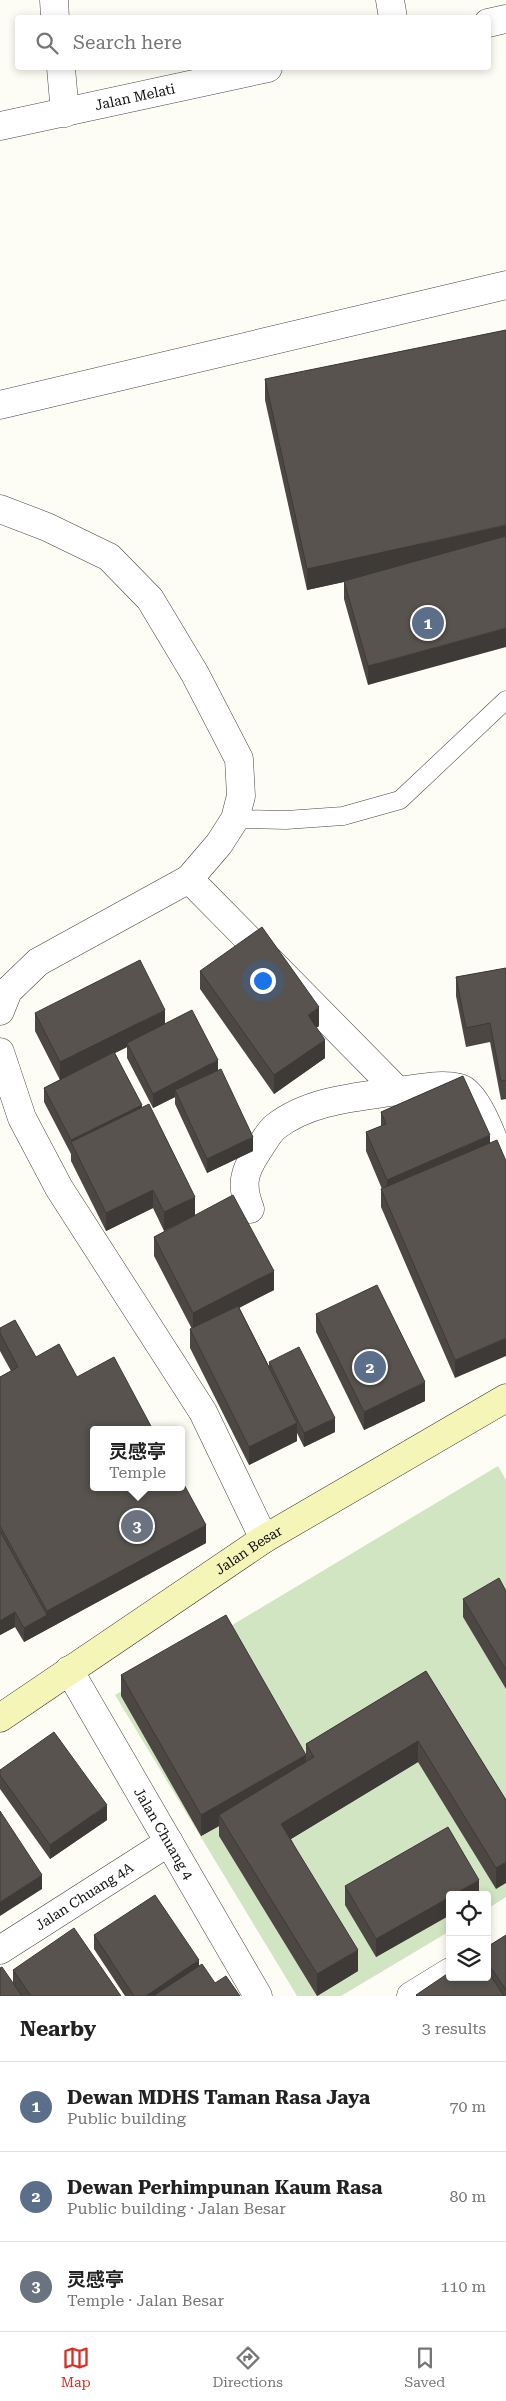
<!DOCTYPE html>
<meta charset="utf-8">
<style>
:root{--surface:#fff;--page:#f2f2f2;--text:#222;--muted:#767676;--line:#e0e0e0;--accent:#d93025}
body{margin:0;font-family:"Roboto Serif","Noto Sans SC",serif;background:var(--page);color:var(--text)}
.controls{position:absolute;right:15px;bottom:15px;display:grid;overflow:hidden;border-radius:5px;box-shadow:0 2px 8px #0003}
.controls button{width:45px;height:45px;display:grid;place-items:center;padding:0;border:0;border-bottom:1px solid var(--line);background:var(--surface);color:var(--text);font:25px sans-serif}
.you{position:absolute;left:262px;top:980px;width:18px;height:18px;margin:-12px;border:4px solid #fff;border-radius:50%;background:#1a73e8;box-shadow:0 0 0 8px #1a73e833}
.badge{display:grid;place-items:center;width:32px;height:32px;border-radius:50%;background:var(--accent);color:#fff;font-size:16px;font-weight:700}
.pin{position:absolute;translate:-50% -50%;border:2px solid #fff;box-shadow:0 1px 5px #0006}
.popup{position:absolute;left:90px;top:1426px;width:95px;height:65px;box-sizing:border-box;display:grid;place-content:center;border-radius:5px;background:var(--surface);filter:drop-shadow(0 1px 4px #0005);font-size:16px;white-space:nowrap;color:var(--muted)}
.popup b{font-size:19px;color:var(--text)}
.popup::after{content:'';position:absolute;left:50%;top:100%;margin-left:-10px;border:10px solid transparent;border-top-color:var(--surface)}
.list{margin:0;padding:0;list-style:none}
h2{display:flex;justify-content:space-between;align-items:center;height:65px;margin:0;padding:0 20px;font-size:21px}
h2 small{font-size:16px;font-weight:400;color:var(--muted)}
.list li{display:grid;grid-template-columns:32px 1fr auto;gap:15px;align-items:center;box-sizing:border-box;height:90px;padding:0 20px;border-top:1px solid var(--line)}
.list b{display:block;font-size:19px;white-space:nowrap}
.list p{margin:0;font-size:16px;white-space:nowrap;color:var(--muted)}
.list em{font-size:16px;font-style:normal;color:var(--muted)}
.icon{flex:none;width:28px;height:28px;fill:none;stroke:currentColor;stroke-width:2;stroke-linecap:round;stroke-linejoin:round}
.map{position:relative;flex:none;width:506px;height:1996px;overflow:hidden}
.search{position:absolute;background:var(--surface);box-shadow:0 2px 8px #0003;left:15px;right:15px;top:15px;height:55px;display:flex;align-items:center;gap:12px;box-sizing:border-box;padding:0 18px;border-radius:5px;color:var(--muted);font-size:19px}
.sheet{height:335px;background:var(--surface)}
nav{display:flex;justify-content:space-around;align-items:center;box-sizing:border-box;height:70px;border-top:1px solid var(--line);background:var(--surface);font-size:14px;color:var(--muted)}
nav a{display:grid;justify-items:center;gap:2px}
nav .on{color:var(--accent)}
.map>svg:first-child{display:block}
.green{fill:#d1e5c2}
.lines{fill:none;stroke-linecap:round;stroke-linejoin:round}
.lane-casing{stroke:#444;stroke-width:19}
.street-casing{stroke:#444;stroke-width:29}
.secondary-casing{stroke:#333;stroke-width:29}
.lane{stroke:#fff;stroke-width:18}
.street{stroke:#fff;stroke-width:28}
.secondary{stroke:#f6f5b8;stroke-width:28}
.wall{fill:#4c4743}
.shaded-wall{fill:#3e3a37}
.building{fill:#58534e;stroke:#3e3a37}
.labels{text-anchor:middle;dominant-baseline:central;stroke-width:5;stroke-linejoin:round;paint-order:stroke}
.street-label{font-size:14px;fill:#111;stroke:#fff}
</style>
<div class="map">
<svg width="506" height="1996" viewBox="0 0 506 1996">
<rect width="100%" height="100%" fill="#fefdf5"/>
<!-- green -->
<path class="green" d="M498,1466l8,14v417l-19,12v-14h-37v36l-109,65h-44l-182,-301z"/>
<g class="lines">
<defs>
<path id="lane" d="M235,819l51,1 57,-4 57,-16 106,-100"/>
<g id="street">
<path d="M54,0l1,18"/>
<path d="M390,0l3,18"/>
<path d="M488,23l18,-4"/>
<path d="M61,68l4,45"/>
<path id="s1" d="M0,126l268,-58"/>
<path d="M0,405l506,-120"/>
<path d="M0,509l47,18 62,30 41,42 45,75 44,85 2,37 -6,23 -16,25 -30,35 -151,83 -30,29 -8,20"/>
<path d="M189,879l209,212c-41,6 -89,9 -123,36 -7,6 -13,18 -18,25 -14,21 -16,34 -7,57"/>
<path d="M0,1052l22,66 37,70 144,224 61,127"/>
<path d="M398,1091c20,-2 42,-8 62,-3 19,5 38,65 46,84"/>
<path id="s2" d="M69,1670l189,326"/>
<path id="s3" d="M0,1950l169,-108"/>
<path d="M411,1996l39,-24"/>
</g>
<g id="secondary">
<path id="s4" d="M0,1718l264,-179 242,-141"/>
</g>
</defs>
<!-- lane casing -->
<use href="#lane" class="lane-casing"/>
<!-- street casing -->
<use href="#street" class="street-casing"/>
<!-- secondary casing -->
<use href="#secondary" class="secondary-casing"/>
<!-- lane -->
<use href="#lane" class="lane"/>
<!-- street -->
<use href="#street" class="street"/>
<!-- secondary -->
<use href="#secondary" class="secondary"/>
</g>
<!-- wall -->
<g class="wall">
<path d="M506,330l-138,355 -24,-86v-17l-37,8 -42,-190v-21z"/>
<path d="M506,968v131l-5,1 -11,-58 -24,5 -10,-51v-19z"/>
<path d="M200,971l119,55 -3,2 9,30 -51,36 -74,-105z"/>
<path d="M35,1013l130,11 53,46 35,81 -46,22 -32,-69v-7l-22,11 -26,-50v-11l-12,6 80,162 79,75 -35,17 30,59v-4l66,70 -31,15 -7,-14v8l-48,24 -59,-117v-19h2l-38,-73v-19l37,-20 -27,14 -11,-23 -47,23 -35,-70v-7l-27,-52v-14l16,-8 -25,-49z"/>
<path d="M463,1076l-8,302 -74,-171v-18h1l-16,-38v-19l15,-6v-14z"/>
<path d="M316,1314l109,87 -61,29 -48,-98z"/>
<path d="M0,1328l36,29 41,20 129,166 -182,99 -9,-15 -15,8v-258l11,-6 -11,-20z"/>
<path d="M506,1591v98l-43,-72v-18z"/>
<path d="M426,1671l80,129 -10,89 -78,-127 -127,77 67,132 -41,25 -98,-160v-10l-18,10 -80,-140v-21l185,79v-10z"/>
<path d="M0,1770l107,50 -57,39 -50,-70z"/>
<path d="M345,1886l134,9h-29v20l-74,42 -31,-52z"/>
<path d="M94,1935l105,31 16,17 25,13h-115l-31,-47z"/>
<path d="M506,1935v61h-90v-1l71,-18v-30z"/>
<path d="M13,1970l108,26h-121l13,-14z"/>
</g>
<!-- shaded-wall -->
<g class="shaded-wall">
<path d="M506,525v21l-199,44v-21z"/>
<path d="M506,628v19l-138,38v-19z"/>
<path d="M319,1007v19l-11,8v-19z"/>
<path d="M165,1010v18l-38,15v4l-67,33v-18z"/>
<path d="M325,1040v18l-51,36v-19z"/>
<path d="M218,1060v14l-43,16v7l-22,11v-14z"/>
<path d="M142,1105v14l-71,23v-2z"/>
<path d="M490,1135v19l-103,45v-19z"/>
<path d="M253,1137v14l-46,22v-14z"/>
<path d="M153,1190v18l-47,23v-18z"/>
<path d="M195,1197v19l-31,15v-19z"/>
<path d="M274,1271v19l-81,42v-19z"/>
<path d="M506,1338v18l-51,22v-18z"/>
<path d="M425,1382v19l-61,29v-18z"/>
<path d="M335,1418v14l-31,15v-14z"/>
<path d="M297,1423v18l-48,24v-18z"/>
<path d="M206,1525v18l-182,99v-14l23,-13v-4z"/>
<path d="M15,1612v15l-15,8v-14z"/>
<path d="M418,1741v21l-137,83v-21z"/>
<path d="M306,1755v21l-87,39v11l-18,10v-21z"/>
<path d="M107,1805v15l-57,39v-14z"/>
<path d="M506,1862v21l-10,6v-21z"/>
<path d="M42,1875v14l-42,27v-14z"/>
<path d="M479,1880v15h-26z"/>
<path d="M450,1897v18l-74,42v-18z"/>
<path d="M358,1950v21l-41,25v-22z"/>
<path d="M199,1960v15l-32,21h-21z"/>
</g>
<!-- building -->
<g class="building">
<path d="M506,330v195l-199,44 -42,-190z"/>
<path d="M506,536v92l-138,38 -24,-85z"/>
<path d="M262,927l57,80 -11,8 17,25 -51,35 -74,-104z"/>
<path d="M140,960l25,50 -105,52 -25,-49z"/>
<path d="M506,968v112l-5,1 -11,-58 -24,5 -10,-51z"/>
<path d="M192,1010l26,50 -65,34 -26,-51z"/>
<path d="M114,1052l28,53 -71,35 -27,-52z"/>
<path d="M221,1069l32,68 -46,22 -32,-69z"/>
<path d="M463,1076l27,59 -103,45 -21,-48 20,-8 -5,-12z"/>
<path d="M149,1104l46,93 -31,15 -11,-22 -47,23 -35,-71z"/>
<path d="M497,1140l9,21v177l-51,22 -74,-171z"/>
<path d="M233,1195l41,76 -81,42 -39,-76z"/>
<path d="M377,1285l48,97 -61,30 -48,-98z"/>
<path d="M238,1306l59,117 -48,24 -59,-118z"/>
<path d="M15,1320l21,37 23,-13 18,33 37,-20 39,73h-60v57h88v-8l25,46 -159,86 -47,-85v-149l18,-10 -18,-34v-5z"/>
<path d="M299,1347l36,71 -31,15 -35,-71z"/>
<path d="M0,1531l47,84 -23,13 -9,-16 -15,9z"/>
<path d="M499,1578l7,13v79l-43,-71z"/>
<path d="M226,1615l80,140 -105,60 -80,-140z"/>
<path d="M426,1671l80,129v62l-10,6 -78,-127 -137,83 77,126 -41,24 -98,-159 95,-58 -8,-13z"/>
<path d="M54,1732l53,73 -57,40 -50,-70v-5z"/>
<path d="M0,1811l42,64 -42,27z"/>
<path d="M448,1827l31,53 -26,15h-3v2l-74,42 -31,-53z"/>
<path d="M155,1895l44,65 -53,36h-12l-40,-61z"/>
<path d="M74,1928l47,68h-90l-18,-26z"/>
<path d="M506,1935v55l-19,-28v-15z"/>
<path d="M202,1964l13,19 11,-7 14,20h-87z"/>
<path d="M2,1967l20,29h-22v-28z"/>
<path d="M487,1970l17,26h-87l-1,-1 34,-23v5h37z"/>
</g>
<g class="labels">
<!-- street labels -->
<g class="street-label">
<text stroke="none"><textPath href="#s1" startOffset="138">Jalan Melati</textPath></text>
<text stroke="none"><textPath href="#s4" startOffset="300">Jalan Besar</textPath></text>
<text stroke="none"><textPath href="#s2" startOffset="189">Jalan Chuang 4</textPath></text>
<text stroke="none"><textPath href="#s3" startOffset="100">Jalan Chuang 4A</textPath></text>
</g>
</g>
</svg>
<div class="controls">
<button><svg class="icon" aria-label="locate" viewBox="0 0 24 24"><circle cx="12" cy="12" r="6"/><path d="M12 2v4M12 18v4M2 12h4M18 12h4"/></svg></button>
<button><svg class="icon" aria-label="layers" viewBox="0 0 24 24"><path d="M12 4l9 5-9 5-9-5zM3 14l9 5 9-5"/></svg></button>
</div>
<div class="you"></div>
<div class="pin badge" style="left:428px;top:623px;background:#5c6f8a">1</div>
<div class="pin badge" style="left:370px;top:1367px;background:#5c6f8a">2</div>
<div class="pin badge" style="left:137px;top:1526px;background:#6b7280">3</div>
<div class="popup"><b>灵感亭</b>Temple</div>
<div class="search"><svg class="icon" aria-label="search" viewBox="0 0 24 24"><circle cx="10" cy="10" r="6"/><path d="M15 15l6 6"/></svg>Search here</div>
</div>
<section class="sheet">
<h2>Nearby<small>3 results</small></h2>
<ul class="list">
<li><span class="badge" style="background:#5c6f8a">1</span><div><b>Dewan MDHS Taman Rasa Jaya</b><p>Public building</p></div><em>70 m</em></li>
<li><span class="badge" style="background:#5c6f8a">2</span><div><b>Dewan Perhimpunan Kaum Rasa</b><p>Public building · Jalan Besar</p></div><em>80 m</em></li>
<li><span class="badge" style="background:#6b7280">3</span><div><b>灵感亭</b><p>Temple · Jalan Besar</p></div><em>110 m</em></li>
</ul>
</section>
<nav>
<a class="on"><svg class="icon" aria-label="map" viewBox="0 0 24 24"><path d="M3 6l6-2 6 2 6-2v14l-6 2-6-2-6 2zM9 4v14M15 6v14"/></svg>Map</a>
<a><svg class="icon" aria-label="directions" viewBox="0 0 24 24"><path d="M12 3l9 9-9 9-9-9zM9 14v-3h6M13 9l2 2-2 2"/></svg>Directions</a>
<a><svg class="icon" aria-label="saved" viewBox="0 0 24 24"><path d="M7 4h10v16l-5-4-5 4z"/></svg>Saved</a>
</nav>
